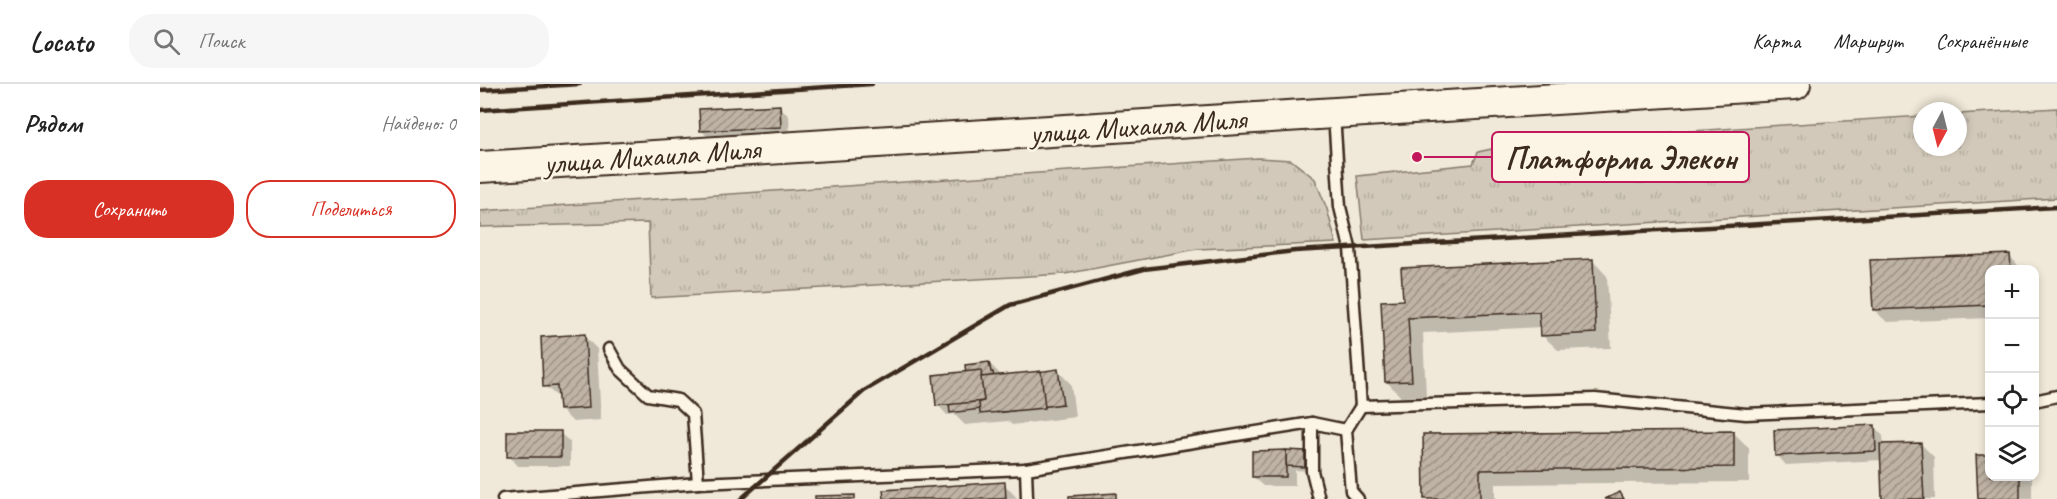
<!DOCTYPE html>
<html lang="ru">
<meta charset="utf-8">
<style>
:root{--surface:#fff;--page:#f6f6f6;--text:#222;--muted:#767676;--line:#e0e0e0;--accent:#d93025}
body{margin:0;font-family:Caveat,sans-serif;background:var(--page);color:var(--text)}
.controls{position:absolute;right:18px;bottom:18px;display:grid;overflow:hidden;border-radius:12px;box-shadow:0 3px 9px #0003}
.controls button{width:54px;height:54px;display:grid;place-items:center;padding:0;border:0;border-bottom:2px solid var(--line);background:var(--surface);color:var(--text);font:30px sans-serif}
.compass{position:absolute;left:1433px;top:18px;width:54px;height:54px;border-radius:50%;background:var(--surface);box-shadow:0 3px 9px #0003;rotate:187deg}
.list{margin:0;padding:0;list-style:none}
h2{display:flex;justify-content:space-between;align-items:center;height:78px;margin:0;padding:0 24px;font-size:26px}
h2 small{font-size:20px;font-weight:400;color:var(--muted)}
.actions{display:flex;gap:12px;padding:18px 24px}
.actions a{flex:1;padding:14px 0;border:2px solid var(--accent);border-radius:24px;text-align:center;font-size:21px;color:var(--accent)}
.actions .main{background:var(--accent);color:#fff}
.icon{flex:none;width:33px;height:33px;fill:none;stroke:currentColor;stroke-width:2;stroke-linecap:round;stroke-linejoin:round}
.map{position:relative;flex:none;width:1577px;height:415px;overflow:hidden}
header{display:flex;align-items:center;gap:36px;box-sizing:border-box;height:84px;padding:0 30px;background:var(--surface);border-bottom:2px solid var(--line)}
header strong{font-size:28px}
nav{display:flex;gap:33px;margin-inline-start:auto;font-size:21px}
.search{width:420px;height:54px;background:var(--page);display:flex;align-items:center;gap:15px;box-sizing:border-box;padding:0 21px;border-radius:24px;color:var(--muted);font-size:22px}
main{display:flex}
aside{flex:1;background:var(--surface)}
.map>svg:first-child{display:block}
.grass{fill:url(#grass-tufts);stroke:#867a6c;stroke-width:1.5}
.shadow{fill:#0003}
.building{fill:url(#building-hatch);stroke:#3b2a1e;stroke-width:1.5}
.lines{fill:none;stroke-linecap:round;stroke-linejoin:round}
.lane-casing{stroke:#3b2a1e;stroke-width:15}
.secondary-casing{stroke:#3b2a1e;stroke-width:34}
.lane{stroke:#fcf5e5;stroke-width:10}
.secondary{stroke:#fcf5e5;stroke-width:30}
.rail{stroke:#3b2a1e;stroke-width:4.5}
.labels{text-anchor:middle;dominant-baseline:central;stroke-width:5;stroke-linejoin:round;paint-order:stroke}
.street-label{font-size:30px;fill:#3b2a1e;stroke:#fcf5e5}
.leader{fill:none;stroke:#c2185b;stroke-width:2}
.callout-dot{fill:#c2185b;stroke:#fcf5e5;stroke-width:2}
.callout{fill:#fcf5e5;stroke:#c2185b;stroke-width:2}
.callout-label{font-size:32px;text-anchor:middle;font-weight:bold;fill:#3b2a1e}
</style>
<header>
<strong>Locato</strong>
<div class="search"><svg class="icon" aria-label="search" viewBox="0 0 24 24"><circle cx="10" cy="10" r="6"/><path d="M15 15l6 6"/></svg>Поиск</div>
<nav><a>Карта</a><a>Маршрут</a><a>Сохранённые</a></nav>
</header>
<main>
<aside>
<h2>Рядом<small>Найдено: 0</small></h2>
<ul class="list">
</ul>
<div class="actions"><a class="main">Сохранить</a><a>Поделиться</a></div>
</aside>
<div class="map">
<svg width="1577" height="415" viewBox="0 0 1577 415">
<defs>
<pattern id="grass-tufts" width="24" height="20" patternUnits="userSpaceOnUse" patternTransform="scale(1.5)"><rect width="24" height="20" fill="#d2c9ba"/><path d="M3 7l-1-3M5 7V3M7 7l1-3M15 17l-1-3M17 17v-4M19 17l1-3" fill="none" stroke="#b5ad9f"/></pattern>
<pattern id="building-hatch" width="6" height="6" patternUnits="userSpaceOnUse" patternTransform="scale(1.5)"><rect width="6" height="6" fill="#beb3a4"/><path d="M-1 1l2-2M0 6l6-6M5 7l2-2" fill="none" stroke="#9c9285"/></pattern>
</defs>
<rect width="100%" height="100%" fill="#f0e9d9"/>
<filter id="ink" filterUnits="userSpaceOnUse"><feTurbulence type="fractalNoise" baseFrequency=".0167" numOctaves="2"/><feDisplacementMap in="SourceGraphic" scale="12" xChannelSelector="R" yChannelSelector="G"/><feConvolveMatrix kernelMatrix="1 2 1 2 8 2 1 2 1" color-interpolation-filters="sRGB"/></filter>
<g filter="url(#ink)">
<!-- grass -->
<g class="grass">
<path d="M1577,24v90l-693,42 -7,-64 116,-12 5,-12 46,-10 398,-26v31h36v-33z"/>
<path d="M778,74l33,2 24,19 12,30 9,34 -139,6 -132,25 -414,24 -3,-75 -168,4v-16z"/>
</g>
<!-- shadow -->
<g class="shadow">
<path d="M300,23l9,9 1,20 -79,4 -9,-9z"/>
<path d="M1529,171l13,15h-32v48l-103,4 -13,-12z"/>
<path d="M1112,176l15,16 4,72 -53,2 -16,-15v-8l-119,6 3,63 -25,1 -15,-16 18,-80z"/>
<path d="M104,252l13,13 4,71 -28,2 -13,-13v-10l-15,-13z"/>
<path d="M509,279l13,13 56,-5 13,13 4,33 -63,8 -4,-4 -43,4 -11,-11 -7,1 -9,-10 30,-32z"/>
<path d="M1394,342l9,10 1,10 37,-2 13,13 1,42h-51l-2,-39 -96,5 -9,-10z"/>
<path d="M1253,348l16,16v34l-254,2v15h-70l-1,-64z"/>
<path d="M80,349l10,9v24h-52l-9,-10z"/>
<path d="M825,368l4,5v14l-14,-1v16h-32l-10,-9z"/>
<path d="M1510,392h42v23h-53z"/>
<path d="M524,400l14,15h-133z"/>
</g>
<!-- building -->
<g class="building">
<path d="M300,21l1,22 -81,4 -1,-22z"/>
<path d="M1530,170l1,16h-21v35l-117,5 -3,-50z"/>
<path d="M1113,175l3,74 -55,3 -2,-24 -131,6 4,63 -27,1 -4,-81 22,-1 -2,-32z"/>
<path d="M105,250l4,74 -30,2 -2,-24 -14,1 -2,-50z"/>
<path d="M509,278l2,10h2l1,6 64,-9 5,35 -66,9 -1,-6 -46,6 -4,-35 20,-3 -1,-10z"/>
<path d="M501,286l3,31 -48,5 -3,-31z"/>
<path d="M561,287l4,37 -65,6 -1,-12 5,-1 -3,-24z"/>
<path d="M1395,341l1,26 -101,5 -1,-26z"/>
<rect x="27" y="347" width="54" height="26"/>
<path d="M1254,347v36l-254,3v29h-56l-1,-65z"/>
<path d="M1441,359l3,56h-42l-2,-55z"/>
<path d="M806,366l19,1v16l-19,-1z"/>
<path d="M806,366v27h-34v-26z"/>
<path d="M1496,371h14v21h30v23h-42z"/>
<path d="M525,398l1,17h-122l-1,-9z"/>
<path d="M1140,408l4,7h-19z"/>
<path d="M636,409v6h-47v-3z"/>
<path d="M375,411v4h-40v-3z"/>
</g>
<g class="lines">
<defs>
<g id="lane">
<path d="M854,30l6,93 10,41 11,158 -15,24 5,61 7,8"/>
<path d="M129,265l11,20 28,26 30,5 15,14 5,69"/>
<path d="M1554,317l23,-5"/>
<path d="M881,322l234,-7 151,15 244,-11"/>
<path d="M832,339v48l7,28"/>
<path d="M23,415l195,-16 328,-14"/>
<path d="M547,415l-1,-30 286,-46 34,7"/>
</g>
<path id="secondary" d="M0,83l1315,-83"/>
</defs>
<!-- lane casing -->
<use href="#lane" class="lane-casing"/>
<!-- secondary casing -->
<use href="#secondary" class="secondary-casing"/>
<!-- lane -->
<use href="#lane" class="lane"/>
<!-- secondary -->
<use href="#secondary" class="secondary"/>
<!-- rail -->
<g class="rail">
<path d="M0,6l100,-6"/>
<path d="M0,26l392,-26"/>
<path d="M261,415l123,-108 146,-86 134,-36 151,-18 762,-44"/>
</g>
</g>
</g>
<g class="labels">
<!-- street labels -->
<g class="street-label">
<text transform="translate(658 42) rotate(-4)">улица Михаила Миля</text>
<text transform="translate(172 72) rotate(-4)">улица Михаила Миля</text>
</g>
</g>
<!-- callouts -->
<path class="leader" d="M937 73L1012 73"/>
<circle class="callout-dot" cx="937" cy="73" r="6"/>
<rect class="callout" x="1012" y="48" width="257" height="50" rx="6"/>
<g class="callout-label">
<text x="1141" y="85">Платформа Элекон</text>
</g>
</svg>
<div class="controls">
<button>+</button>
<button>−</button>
<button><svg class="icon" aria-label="locate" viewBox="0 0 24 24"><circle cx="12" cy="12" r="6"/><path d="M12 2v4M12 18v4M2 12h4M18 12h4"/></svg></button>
<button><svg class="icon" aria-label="layers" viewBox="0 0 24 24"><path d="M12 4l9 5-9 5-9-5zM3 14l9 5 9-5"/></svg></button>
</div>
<svg class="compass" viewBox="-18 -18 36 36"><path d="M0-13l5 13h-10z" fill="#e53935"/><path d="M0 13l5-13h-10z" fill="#767676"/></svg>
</div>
</main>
